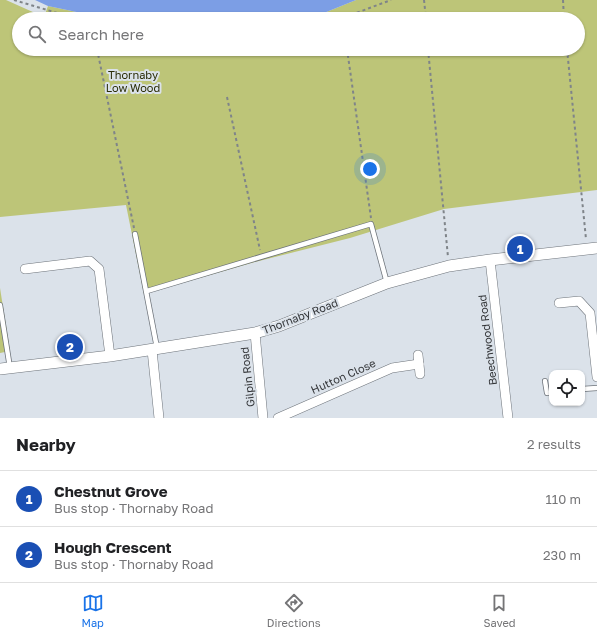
<!DOCTYPE html>
<meta charset="utf-8">
<style>
:root{--surface:#fff;--page:#f6f6f6;--text:#202124;--muted:#757577;--line:#e0e0e0;--accent:#1a73e8}
body{margin:0;font-family:"Golos Text",sans-serif;background:var(--page);color:var(--text)}
.controls{position:absolute;right:12px;bottom:12px;display:grid;overflow:hidden;border-radius:8px;box-shadow:0 1px 3px #0004}
.controls button{width:36px;height:36px;display:grid;place-items:center;padding:0;border:0;border-bottom:1px solid var(--line);background:var(--surface);color:var(--text);font:20px sans-serif}
.you{position:absolute;left:370px;top:169px;width:14px;height:14px;margin:-10px;border:3px solid #fff;border-radius:50%;background:#1a73e8;box-shadow:0 0 0 6px #1a73e833}
.badge{display:grid;place-items:center;width:26px;height:26px;border-radius:50%;background:var(--accent);color:#fff;font-size:13px;font-weight:700}
.pin{position:absolute;translate:-50% -50%;border:2px solid #fff;box-shadow:0 1px 4px #0006}
.list{margin:0;padding:0;list-style:none}
h2{display:flex;justify-content:space-between;align-items:center;height:52px;margin:0;padding:0 16px;font-size:17px}
h2 small{font-size:13px;font-weight:400;color:var(--muted)}
.list li{display:grid;grid-template-columns:26px 1fr auto;gap:12px;align-items:center;box-sizing:border-box;height:56px;padding:0 16px;border-top:1px solid var(--line)}
.list b{display:block;font-size:15px;white-space:nowrap}
.list p{margin:0;font-size:13px;white-space:nowrap;color:var(--muted)}
.list em{font-size:13px;font-style:normal;color:var(--muted)}
.icon{flex:none;width:22px;height:22px;fill:none;stroke:currentColor;stroke-width:2;stroke-linecap:round;stroke-linejoin:round}
.map{position:relative;flex:none;width:597px;height:418px;overflow:hidden}
.search{position:absolute;background:var(--surface);box-shadow:0 1px 3px #0004;left:12px;right:12px;top:12px;height:44px;display:flex;align-items:center;gap:10px;box-sizing:border-box;padding:0 14px;border-radius:22px;color:var(--muted);font-size:15px}
.sheet{height:164px;background:var(--surface)}
nav{display:flex;justify-content:space-around;align-items:center;box-sizing:border-box;height:56px;border-top:1px solid var(--line);background:var(--surface);font-size:11px;color:var(--muted)}
nav a{display:grid;justify-items:center;gap:2px}
nav .on{color:var(--accent)}
.map>svg:first-child{display:block}
.green{fill:#bdc578}
.water{fill:#7c9ee5}
.lines{fill:none;stroke-linecap:round;stroke-linejoin:round}
.service-casing{stroke:#6d737a;stroke-width:6}
.minor-casing{stroke:#6d737a;stroke-width:10}
.tertiary-casing{stroke:#6d737a;stroke-width:12}
.path{stroke:#7f8489;stroke-width:2;stroke-dasharray:3 3;stroke-linecap:butt}
.service{stroke:#fff;stroke-width:4.5}
.minor{stroke:#fff;stroke-width:9}
.tertiary{stroke:#fff;stroke-width:11}
.labels{text-anchor:middle;dominant-baseline:central;stroke-width:4;stroke-linejoin:round;paint-order:stroke}
.park-label{font-size:11px;fill:#2b2e08;stroke:#dbe2ea}
.street-label{font-size:11px;fill:#343639;stroke:#dbe2ea}
</style>
<div class="map">
<svg width="597" height="418" viewBox="0 0 597 418">
<rect width="100%" height="100%" fill="#dbe2ea"/>
<!-- green -->
<g class="green">
<path d="M0,0h6l38,17 4,-11 62,13h-91v30h559v-30h-269l47,-19h241v190l-153,19 -94,29 -95,24 -111,32 -18,-89 -126,12z"/>
<path d="M0,288l10,63 -10,2z"/>
</g>
<!-- water -->
<path class="water" d="M35,0h321l-47,19h-199l-62,-13z"/>
<g class="lines">
<defs>
<g id="service">
<path d="M135,234l22,114"/>
<path d="M147,291l224,-67 16,59"/>
<path d="M0,305l10,63"/>
<path d="M545,381l2,12h5"/>
<path d="M582,389l15,-1"/>
</g>
<g id="minor">
<path d="M490,260l18,158"/>
<path d="M25,269l65,-8 9,8 11,87"/>
<path d="M559,303l20,-2 11,12 7,64"/>
<path d="M255,333l8,85"/>
<path d="M152,350l7,68"/>
<path d="M418,355l2,19"/>
<path d="M278,418l114,-50 27,-4"/>
</g>
<path id="tertiary" d="M0,369l110,-13 145,-23 24,-7 108,-43 62,-17 41,-6 107,-12"/>
</defs>
<!-- service casing -->
<use href="#service" class="service-casing"/>
<!-- minor casing -->
<use href="#minor" class="minor-casing"/>
<!-- tertiary casing -->
<use href="#tertiary" class="tertiary-casing"/>
<!-- path -->
<g class="path">
<path d="M14,0l63,19"/>
<path d="M424,0l2,19"/>
<path d="M563,0l1,19"/>
<path d="M340,19l51,-19"/>
<path d="M97,49l37,179"/>
<path d="M347,49l24,169"/>
<path d="M428,49l20,208"/>
<path d="M567,49l19,190"/>
<path d="M227,97l33,153"/>
</g>
<!-- service -->
<use href="#service" class="service"/>
<!-- minor -->
<use href="#minor" class="minor"/>
<!-- tertiary -->
<use href="#tertiary" class="tertiary"/>
</g>
<g class="labels">
<!-- park labels -->
<g class="park-label">
<text x="133" y="74">Thornaby<tspan x="133" dy="13">Low Wood</tspan></text>
</g>
<!-- street labels -->
<g class="street-label">
<text transform="translate(300 316) rotate(-21)">Thornaby Road</text>
<text transform="translate(487 340) rotate(-97)">Beechwood Road</text>
<text transform="translate(343 376) rotate(-24)">Hutton Close</text>
<text transform="translate(247 377) rotate(-96)">Gilpin Road</text>
</g>
</g>
</svg>
<div class="controls">
<button><svg class="icon" aria-label="locate" viewBox="0 0 24 24"><circle cx="12" cy="12" r="6"/><path d="M12 2v4M12 18v4M2 12h4M18 12h4"/></svg></button>
</div>
<div class="you"></div>
<div class="pin badge" style="left:520px;top:249px;background:#1a4fb4">1</div>
<div class="pin badge" style="left:70px;top:347px;background:#1a4fb4">2</div>
<div class="search"><svg class="icon" aria-label="search" viewBox="0 0 24 24"><circle cx="10" cy="10" r="6"/><path d="M15 15l6 6"/></svg>Search here</div>
</div>
<section class="sheet">
<h2>Nearby<small>2 results</small></h2>
<ul class="list">
<li><span class="badge" style="background:#1a4fb4">1</span><div><b>Chestnut Grove</b><p>Bus stop · Thornaby Road</p></div><em>110 m</em></li>
<li><span class="badge" style="background:#1a4fb4">2</span><div><b>Hough Crescent</b><p>Bus stop · Thornaby Road</p></div><em>230 m</em></li>
</ul>
</section>
<nav>
<a class="on"><svg class="icon" aria-label="map" viewBox="0 0 24 24"><path d="M3 6l6-2 6 2 6-2v14l-6 2-6-2-6 2zM9 4v14M15 6v14"/></svg>Map</a>
<a><svg class="icon" aria-label="directions" viewBox="0 0 24 24"><path d="M12 3l9 9-9 9-9-9zM9 14v-3h6M13 9l2 2-2 2"/></svg>Directions</a>
<a><svg class="icon" aria-label="saved" viewBox="0 0 24 24"><path d="M7 4h10v16l-5-4-5 4z"/></svg>Saved</a>
</nav>
